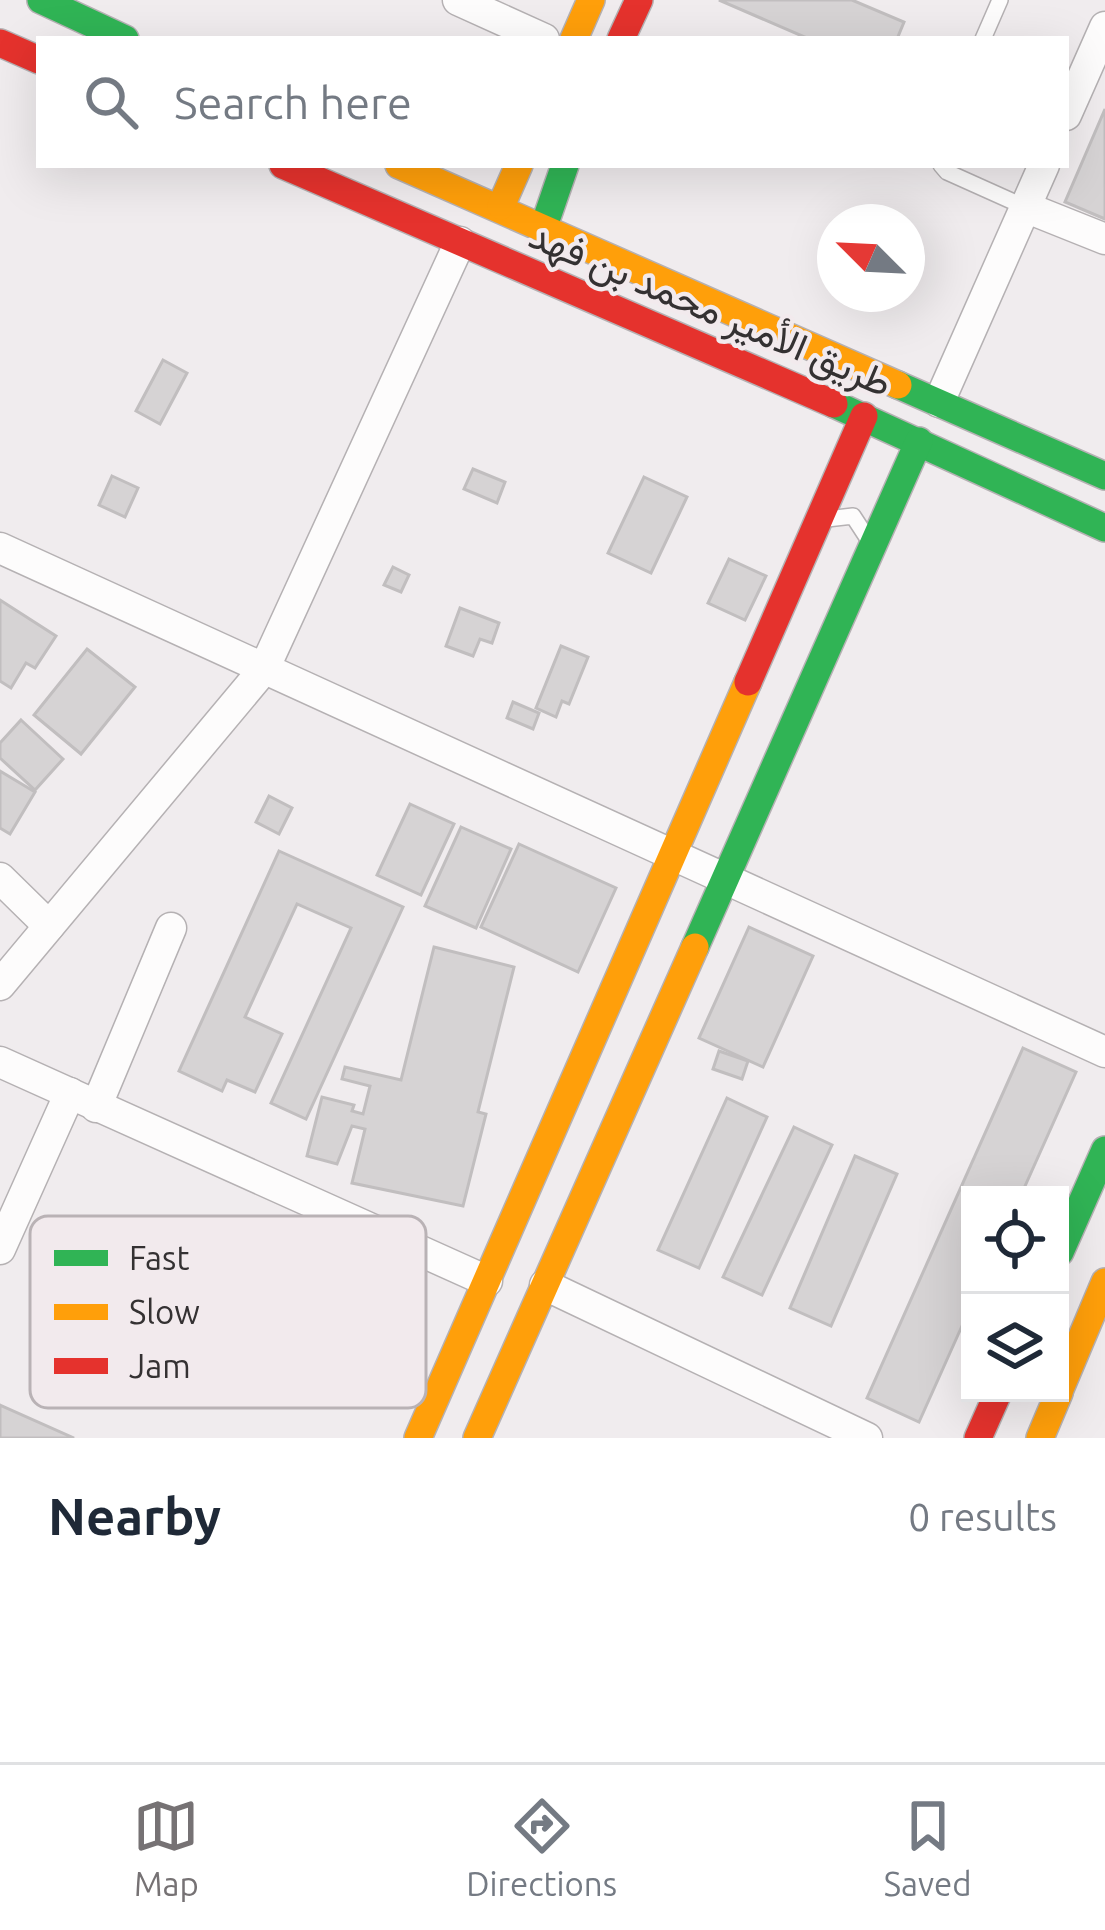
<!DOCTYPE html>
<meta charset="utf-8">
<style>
:root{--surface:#fff;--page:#f2f2f3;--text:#1f2937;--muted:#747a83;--line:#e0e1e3;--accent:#767274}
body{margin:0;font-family:Ubuntu,Vazirmatn,sans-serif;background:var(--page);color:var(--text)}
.controls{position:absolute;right:36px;bottom:36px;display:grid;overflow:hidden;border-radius:0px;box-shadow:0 12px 48px #0002}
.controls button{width:108px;height:108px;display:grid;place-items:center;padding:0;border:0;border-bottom:3px solid var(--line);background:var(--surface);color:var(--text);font:60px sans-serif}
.compass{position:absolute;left:817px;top:204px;width:108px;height:108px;border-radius:50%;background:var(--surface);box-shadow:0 12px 48px #0002;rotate:294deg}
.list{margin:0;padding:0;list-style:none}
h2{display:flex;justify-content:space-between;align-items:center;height:156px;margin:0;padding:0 48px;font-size:51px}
h2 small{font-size:39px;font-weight:400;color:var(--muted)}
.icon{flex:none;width:66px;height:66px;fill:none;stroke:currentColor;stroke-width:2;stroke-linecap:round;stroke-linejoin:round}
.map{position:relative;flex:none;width:1105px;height:1438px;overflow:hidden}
.search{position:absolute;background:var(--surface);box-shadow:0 12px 48px #0002;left:36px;right:36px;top:36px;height:132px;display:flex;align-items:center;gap:30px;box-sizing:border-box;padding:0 42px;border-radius:0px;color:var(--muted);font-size:45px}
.sheet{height:324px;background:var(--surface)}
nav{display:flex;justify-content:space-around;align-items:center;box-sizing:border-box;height:168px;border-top:3px solid var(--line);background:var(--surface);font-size:33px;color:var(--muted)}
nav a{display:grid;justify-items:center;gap:6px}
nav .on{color:var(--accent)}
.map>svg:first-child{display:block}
.building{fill:#d6d3d4;stroke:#c1bebf;stroke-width:3}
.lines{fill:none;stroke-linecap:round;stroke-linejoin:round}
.lane-casing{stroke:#b5b1b3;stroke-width:18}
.street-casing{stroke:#b5b1b3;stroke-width:33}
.fast-casing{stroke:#b5b1b3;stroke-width:30}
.slow-casing{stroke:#b5b1b3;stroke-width:30}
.jam-casing{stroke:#b5b1b3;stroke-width:30}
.lane{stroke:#fdfcfc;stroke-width:15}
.street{stroke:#fdfcfc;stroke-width:30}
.fast{stroke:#30b455;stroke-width:27}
.slow{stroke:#ff9f0a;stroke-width:27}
.jam{stroke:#e5322d;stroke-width:27}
.labels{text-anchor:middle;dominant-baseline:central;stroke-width:9;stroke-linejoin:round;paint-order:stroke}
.street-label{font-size:39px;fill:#343132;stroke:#f2eaed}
.key{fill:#f2eaed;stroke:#b9b2b5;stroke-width:3}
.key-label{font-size:33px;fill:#343132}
</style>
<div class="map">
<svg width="1105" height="1438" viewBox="0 0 1105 1438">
<rect width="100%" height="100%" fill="#f0ecee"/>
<!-- building -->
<g class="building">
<path d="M719,0h133l52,22 -7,17h-88z"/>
<path d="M1105,109v110l-40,-17z"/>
<path d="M163,360l24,13 -27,51 -24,-13z"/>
<path d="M473,469l32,13 -8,21 -33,-14z"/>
<path d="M112,476l26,12 -13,29 -26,-12z"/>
<path d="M644,477l43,20 -36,76 -43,-20z"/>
<path d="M729,559l37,17 -21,44 -37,-17z"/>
<path d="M393,567l16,8 -8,17 -17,-7z"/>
<path d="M0,600l56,36 -21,32 -9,-5 -15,25 -11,-7z"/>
<path d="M460,608l39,15 -7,20 -12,-4 -7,17 -27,-10z"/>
<path d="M561,646l27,11 -19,47 -7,-3 -6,16 -20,-9z"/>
<path d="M87,649l48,38 -54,67 -47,-39z"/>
<path d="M513,702l26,11 -6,16 -26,-11z"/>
<path d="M21,720l42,39 -28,31 -35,-32v-15z"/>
<path d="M0,771l35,21 -25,42 -10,-6z"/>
<path d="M269,796l23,12 -13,26 -23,-12z"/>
<path d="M410,804l44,20 -33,71 -44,-20z"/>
<path d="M461,827l50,22 -35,79 -51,-22z"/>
<path d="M519,844l97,44 -38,84 -97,-45z"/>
<path d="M279,851l124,56 -97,212 -35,-16 80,-175 -54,-24 -52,113 37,17 -27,58 -28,-12 -5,11 -43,-20z"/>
<path d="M749,927l64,29 -50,111 -64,-29z"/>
<path d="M434,947l80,20 -36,145 8,2 -23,92 -111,-23 13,-54 -13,-3 -15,38 -30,-8 15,-59 32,8 -2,6 11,3 7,-28 -28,-7 3,-12 56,13z"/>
<path d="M1023,1048l53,24 -55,123h-51v113l-51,114 -52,-24z"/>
<path d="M719,1051l29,10 -6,18 -29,-10z"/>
<path d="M727,1098l40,19 -68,151 -41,-18z"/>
<path d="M794,1127l38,18 -70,150 -39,-18z"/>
<path d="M855,1156l42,18 -66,152 -41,-18z"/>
<path d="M0,1405l74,33h-74z"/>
</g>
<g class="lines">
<defs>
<g id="lane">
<path d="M983,39l17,-39"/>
<path d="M941,165l6,7 78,35"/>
<path d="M827,519l26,-3 15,23"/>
</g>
<g id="street">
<path d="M458,0l86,39"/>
<path d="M1066,115l39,-88"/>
<path d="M1025,207l80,32"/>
<path d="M939,402l105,-237"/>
<path d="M0,548l1105,504"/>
<path d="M0,878l49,48"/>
<path d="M0,985l264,-316 196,-427"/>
<path d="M0,1062l487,219"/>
<path d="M96,1107l75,-179"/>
<path d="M0,1249l70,-156"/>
<path d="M545,1285l322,153"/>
</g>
<g id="fast">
<path d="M41,0l84,39"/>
<path d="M544,226l21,-61"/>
<path d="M898,385l207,91"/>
<path d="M834,404l271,124"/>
<path d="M695,947l224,-506"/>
<path d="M1060,1252l45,-102"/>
</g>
<g id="slow">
<path d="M574,39l17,-39"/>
<path d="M399,165l499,220"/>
<path d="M501,206l18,-41"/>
<path d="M1060,1389l45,-107"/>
<path d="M418,1438l330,-756"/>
<path d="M477,1438l218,-491"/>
<path d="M1040,1438l19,-45"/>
</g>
<g id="jam">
<path d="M621,39l18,-39"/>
<path d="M0,43l39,17"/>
<path d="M283,165l551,239"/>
<path d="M748,682l116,-266"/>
<path d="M978,1438l20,-45"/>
</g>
</defs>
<!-- lane casing -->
<use href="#lane" class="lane-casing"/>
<!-- street casing -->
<use href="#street" class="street-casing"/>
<!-- fast casing -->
<use href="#fast" class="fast-casing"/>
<!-- slow casing -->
<use href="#slow" class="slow-casing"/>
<!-- jam casing -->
<use href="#jam" class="jam-casing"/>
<!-- lane -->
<use href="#lane" class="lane"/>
<!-- street -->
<use href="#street" class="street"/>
<!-- fast -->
<use href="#fast" class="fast"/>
<!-- slow -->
<use href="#slow" class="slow"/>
<!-- jam -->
<use href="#jam" class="jam"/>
</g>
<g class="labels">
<!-- street labels -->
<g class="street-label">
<text transform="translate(711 308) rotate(23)">طريق الأمير محمد بن فهد</text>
</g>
</g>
<!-- legend -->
<rect x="30" y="1216" width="396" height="192" rx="18" class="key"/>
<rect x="54" y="1250" width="54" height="16" fill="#30b455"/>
<rect x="54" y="1304" width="54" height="16" fill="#ff9f0a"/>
<rect x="54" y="1358" width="54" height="16" fill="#e5322d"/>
<g class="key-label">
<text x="129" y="1270">Fast</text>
<text x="129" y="1324">Slow</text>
<text x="129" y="1378">Jam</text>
</g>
</svg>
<div class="controls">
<button><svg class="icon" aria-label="locate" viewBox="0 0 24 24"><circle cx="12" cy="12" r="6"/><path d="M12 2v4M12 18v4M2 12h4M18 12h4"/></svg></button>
<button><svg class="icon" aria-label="layers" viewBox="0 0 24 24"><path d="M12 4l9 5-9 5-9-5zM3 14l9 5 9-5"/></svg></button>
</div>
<svg class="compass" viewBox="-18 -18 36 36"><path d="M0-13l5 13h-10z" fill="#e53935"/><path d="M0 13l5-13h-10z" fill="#747a83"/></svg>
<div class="search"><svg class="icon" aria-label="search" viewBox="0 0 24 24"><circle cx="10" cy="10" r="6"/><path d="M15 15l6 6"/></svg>Search here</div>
</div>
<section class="sheet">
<h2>Nearby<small>0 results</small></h2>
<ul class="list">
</ul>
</section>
<nav>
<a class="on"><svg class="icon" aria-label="map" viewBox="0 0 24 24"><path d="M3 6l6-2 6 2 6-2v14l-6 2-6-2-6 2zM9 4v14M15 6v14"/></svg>Map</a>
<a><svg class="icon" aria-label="directions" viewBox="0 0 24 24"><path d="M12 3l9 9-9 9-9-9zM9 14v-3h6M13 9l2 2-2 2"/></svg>Directions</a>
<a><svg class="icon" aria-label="saved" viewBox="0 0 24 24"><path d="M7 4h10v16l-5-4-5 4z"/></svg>Saved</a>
</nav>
